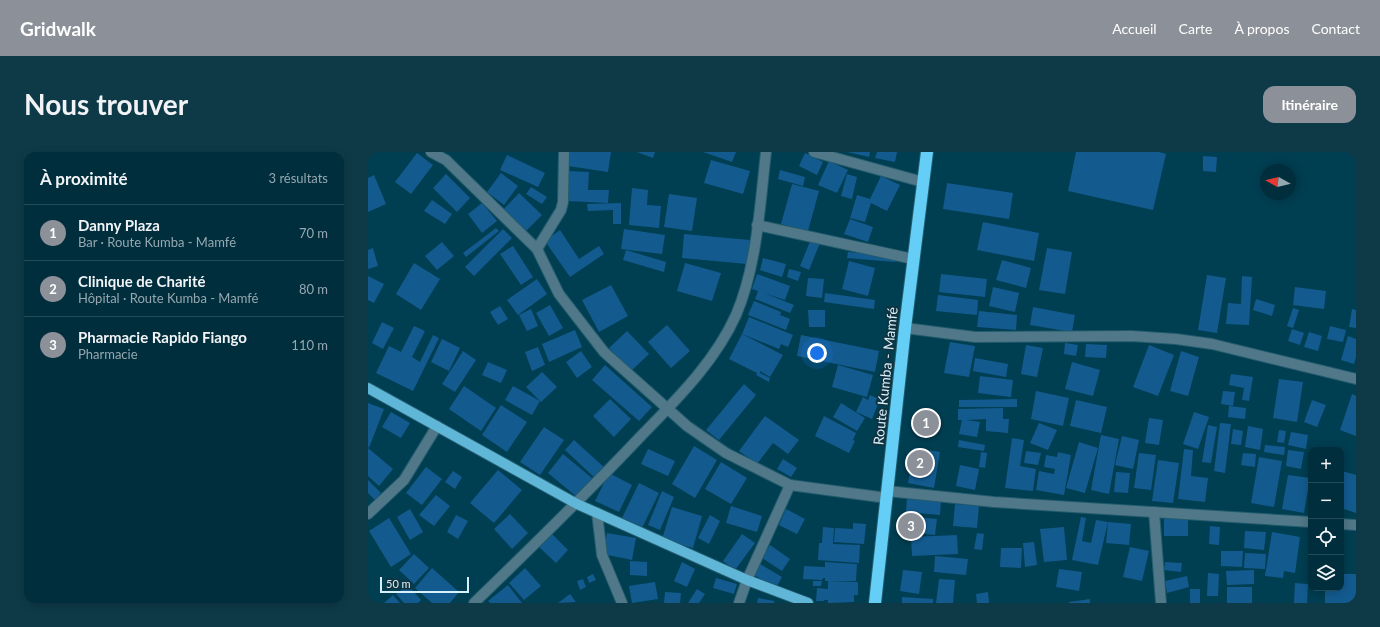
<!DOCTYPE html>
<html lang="fr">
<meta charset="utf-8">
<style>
:root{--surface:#002e3d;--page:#0e3a48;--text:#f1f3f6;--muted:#95a8b0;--line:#224a57;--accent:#8c9099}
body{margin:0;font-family:Lato,sans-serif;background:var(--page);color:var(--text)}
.controls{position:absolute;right:12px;bottom:12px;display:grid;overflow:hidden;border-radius:8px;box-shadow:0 2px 10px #0003}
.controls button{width:36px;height:36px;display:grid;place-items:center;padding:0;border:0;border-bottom:1px solid var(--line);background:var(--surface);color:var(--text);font:20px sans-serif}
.compass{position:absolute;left:892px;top:12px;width:36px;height:36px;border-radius:50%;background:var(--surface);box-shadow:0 2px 10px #0003;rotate:278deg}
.scale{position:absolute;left:12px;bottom:10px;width:89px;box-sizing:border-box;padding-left:4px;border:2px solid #d7f2fe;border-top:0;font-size:11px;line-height:14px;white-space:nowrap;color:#d7f2fe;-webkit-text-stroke:3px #12323e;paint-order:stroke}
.you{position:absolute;left:449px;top:201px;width:14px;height:14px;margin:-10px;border:3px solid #fff;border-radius:50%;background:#1a73e8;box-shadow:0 0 0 6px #1a73e833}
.badge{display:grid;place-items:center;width:26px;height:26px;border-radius:50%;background:var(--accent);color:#fff;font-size:13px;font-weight:700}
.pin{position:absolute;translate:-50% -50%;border:2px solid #fff;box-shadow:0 1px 4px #0006}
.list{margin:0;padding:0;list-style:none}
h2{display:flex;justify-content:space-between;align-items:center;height:52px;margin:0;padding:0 16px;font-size:17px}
h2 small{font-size:13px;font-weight:400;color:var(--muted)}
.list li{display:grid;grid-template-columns:26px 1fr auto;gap:12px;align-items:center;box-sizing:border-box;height:56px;padding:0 16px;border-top:1px solid var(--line)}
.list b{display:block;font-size:15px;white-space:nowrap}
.list p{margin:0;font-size:13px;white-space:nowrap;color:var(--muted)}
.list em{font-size:13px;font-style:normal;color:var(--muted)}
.icon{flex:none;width:22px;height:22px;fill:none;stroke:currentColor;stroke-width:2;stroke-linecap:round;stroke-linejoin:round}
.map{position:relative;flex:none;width:988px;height:451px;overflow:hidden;border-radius:12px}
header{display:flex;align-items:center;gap:24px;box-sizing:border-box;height:56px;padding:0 20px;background:var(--accent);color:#fff}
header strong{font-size:19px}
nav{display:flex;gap:22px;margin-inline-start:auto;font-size:14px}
.intro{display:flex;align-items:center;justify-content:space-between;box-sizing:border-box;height:96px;padding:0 24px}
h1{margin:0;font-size:28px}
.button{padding:10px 18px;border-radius:12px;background:var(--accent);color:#fff;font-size:14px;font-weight:700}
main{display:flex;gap:24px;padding:0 24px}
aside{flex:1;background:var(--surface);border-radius:12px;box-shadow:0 2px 10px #0003}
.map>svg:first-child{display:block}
.building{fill:#135b8f}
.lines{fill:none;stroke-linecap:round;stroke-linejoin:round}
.minor-casing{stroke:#225b6d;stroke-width:12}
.major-casing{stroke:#225b6d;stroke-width:12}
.highway-casing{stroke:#225b6d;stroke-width:14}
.minor{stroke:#507888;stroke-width:10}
.major{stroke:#60b6d7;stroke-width:10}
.highway{stroke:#64cef7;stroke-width:12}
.labels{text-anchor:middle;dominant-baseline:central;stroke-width:3.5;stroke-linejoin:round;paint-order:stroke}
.street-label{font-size:14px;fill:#d7f2fe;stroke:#12323e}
</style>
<header>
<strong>Gridwalk</strong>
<nav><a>Accueil</a><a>Carte</a><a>À propos</a><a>Contact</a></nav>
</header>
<div class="intro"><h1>Nous trouver</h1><a class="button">Itinéraire</a></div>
<main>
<aside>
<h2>À proximité<small>3 résultats</small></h2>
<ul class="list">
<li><span class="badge">1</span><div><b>Danny Plaza</b><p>Bar · Route Kumba - Mamfé</p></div><em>70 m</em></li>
<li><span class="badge">2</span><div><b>Clinique de Charité</b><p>Hôpital · Route Kumba - Mamfé</p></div><em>80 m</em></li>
<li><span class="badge">3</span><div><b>Pharmacie Rapido Fiango</b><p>Pharmacie</p></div><em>110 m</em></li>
</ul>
</aside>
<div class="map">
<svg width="988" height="451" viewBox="0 0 988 451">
<rect width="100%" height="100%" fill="#003e51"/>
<!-- building -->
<g class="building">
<path d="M202,0h41l-3,20 -40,-6z"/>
<path d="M269,0h18l-2,6z"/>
<path d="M335,0h33l-4,10z"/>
<path d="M479,0h23l-1,5z"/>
<path d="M509,0h20l-2,10 -20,-4z"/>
<path d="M708,0h83l7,2 -13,56 -85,-19z"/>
<path d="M49,1l16,12 -22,29 -16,-12z"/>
<path d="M437,1l18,9 -6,13 -18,-9z"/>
<path d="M139,3l38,18 -7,14 -38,-17z"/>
<path d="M835,4l14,1 -1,15 -13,-1z"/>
<path d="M343,8l39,11 -7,23 -39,-11z"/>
<path d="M461,9l19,9 -11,23 -19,-8z"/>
<path d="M412,18l25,7 -2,9 -25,-7z"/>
<path d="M201,19l20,1 -1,18h21l-1,13 -40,-2z"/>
<path d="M133,21l17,13 -14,19 -17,-13z"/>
<path d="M78,22l24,24 -13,14 -24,-24z"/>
<path d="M479,22l10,3 -5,22 -11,-3z"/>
<path d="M6,23l12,29 -18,8v-34z"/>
<path d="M513,24l19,9 -13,26 -16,-8 -6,19 -15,-4 7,-23 13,4z"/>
<path d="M579,31l66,10 -4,26 -66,-10z"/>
<path d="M424,32l27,7 -11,40 -27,-7z"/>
<path d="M163,35l16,10 -5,7 -16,-10z"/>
<path d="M264,36l16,2 -1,15 14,1 -2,22 -30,-3z"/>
<path d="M151,41l23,22 -17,17 -23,-21z"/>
<path d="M301,42l28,4 -5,33 -28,-4z"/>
<path d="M64,48l20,14 -7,10 -21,-13z"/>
<path d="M114,51l15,18 -15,12 -14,-19z"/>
<path d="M253,51v21h-8v-14l-25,1 -1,-7z"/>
<path d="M482,67l23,8 -5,15 -24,-8z"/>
<path d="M615,70l56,11 -5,28 -57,-11z"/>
<path d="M128,76l3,3 -33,26 -3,-4z"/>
<path d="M135,77l9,9 -38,38 -9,-9z"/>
<path d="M256,77l41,6 -3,19 -41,-5z"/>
<path d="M192,78l19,29 20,-13 5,8 -34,23 -25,-36z"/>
<path d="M316,82l66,6 -3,24 -65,-6z"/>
<path d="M443,87l9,4 -11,27 -9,-4z"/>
<path d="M74,90l12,14 -17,14 -12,-14z"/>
<path d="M145,94l20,31 -12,8 -21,-31z"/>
<path d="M5,96l5,18 -10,3v-19z"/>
<path d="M679,96l25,4 -7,42 -26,-4z"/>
<path d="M258,98l40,12 -2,10 -41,-12z"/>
<path d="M480,100l48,4 -1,6 -48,-4z"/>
<path d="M395,106l23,6 -4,13 -22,-7z"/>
<path d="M634,108l29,8 -5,20 -30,-8z"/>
<path d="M481,109l26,7 -7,28 -26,-7z"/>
<path d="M46,111l26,16 -19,31 -25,-16z"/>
<path d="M317,111l36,10 -9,28 -35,-10z"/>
<path d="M421,117l12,3 -3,9 -11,-4z"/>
<path d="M389,122l33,12 -5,14 -21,-7 30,12 -4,8 -35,-14 3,-8 -6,-2z"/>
<path d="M573,122l46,5 -2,18 -46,-5z"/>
<path d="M839,123l19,3 -9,55 -19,-3z"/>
<path d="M0,124l16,8 -10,19 -6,-3z"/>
<path d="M874,124l10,1 -3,48 -23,-1 2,-21 13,1z"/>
<path d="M440,126l16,1 -2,19 -16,-2z"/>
<path d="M169,127l10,15 -29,21 -11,-15z"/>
<path d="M243,133l17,31 -29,16 -17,-32z"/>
<path d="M625,135l26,6 -4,19 -26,-6z"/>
<path d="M927,135l31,4 -2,18 -31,-4z"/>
<path d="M457,141l50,7 -1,9 -50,-7z"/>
<path d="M570,143l40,5 -1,15 -41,-4z"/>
<path d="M888,147l19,6 -3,11 -19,-6z"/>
<path d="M386,149l27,11 -1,3 10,4 -4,11 -38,-15z"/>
<path d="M182,153l13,23 -14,8 -13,-23z"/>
<path d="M132,154l8,13 -10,6 -8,-13z"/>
<path d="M665,155l42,8 -3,17 -42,-7z"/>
<path d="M925,156l6,2 -6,18 -6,-2z"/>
<path d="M163,157l7,17 -11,5 -8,-16z"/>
<path d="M984,157l4,1v18l-7,-1z"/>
<path d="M440,158h17v17h-16z"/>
<path d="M611,159l38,4 -1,15 -39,-3z"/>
<path d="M381,165l44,18 -5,12 -7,-3 -2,5 -37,-15z"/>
<path d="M14,170l12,6 -11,21 -11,-6z"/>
<path d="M299,173l23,26 -19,17 -23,-26z"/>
<path d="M46,174l11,5 -13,26 8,5 13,-27 6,3 -26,53 -37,-18 13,-27 12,6z"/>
<path d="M962,174l16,4 -3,12 -16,-3z"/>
<path d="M924,177l12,4 -4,12 -12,-4z"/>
<path d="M207,178l7,17 -33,15 -7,-18z"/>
<path d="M259,179l22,23 -18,17 -22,-23z"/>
<path d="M941,180l13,4 -4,15 -14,-4z"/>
<path d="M374,182l41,21 -13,22 -10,-6v2l10,5 -1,4 -13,-7 1,-2 -28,-14z"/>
<path d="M433,183l78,16 -4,21 -78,-16z"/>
<path d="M980,184l8,3v18l-2,7 -13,-4z"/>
<path d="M74,187l18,9 -11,23 -18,-9z"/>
<path d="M582,190l25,4 -6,31 -25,-4z"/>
<path d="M697,191l13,2 -2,11 -12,-2z"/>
<path d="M718,192l21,1 -1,13 -21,-1z"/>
<path d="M658,193l17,3 -6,29 -16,-3z"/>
<path d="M781,193l25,10 -16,41 -25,-9z"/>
<path d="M170,195l7,18 -13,6 -7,-19z"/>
<path d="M95,199l13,9 -21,32 -13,-8z"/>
<path d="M213,199l11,16 -15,11 -11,-16z"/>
<path d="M813,199l18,6 -11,39 -18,-5z"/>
<path d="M607,206l33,6 -2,13 -33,-6z"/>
<path d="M120,210l19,8 -6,13 -19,-8z"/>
<path d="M704,210l28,8 -7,26 -28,-7z"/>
<path d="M237,213l47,42 -13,14 -47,-41z"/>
<path d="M470,213l35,10 -6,22 -35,-10z"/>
<path d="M174,220l15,15 -16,15 -15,-15z"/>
<path d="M863,222l22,3 -4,24 -7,-1 2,-12 -15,-3z"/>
<path d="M612,224l33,4 -2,17 -33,-4z"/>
<path d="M911,227l24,3 -6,40 -24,-4z"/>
<path d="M376,232l12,11 -37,45 -13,-10z"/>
<path d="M96,234l32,22 -15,23 -32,-22z"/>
<path d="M145,234l27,15 -8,14 -27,-15z"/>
<path d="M668,239l33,7 -6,28 -32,-7z"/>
<path d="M855,239l12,1 -2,14 -12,-2z"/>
<path d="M984,242l4,2v40l-16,-6z"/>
<path d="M502,243l7,3 -2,5 3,1 -6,15 -16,-7 7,-15 5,3z"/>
<path d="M242,247l21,20 -17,18 -21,-21z"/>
<path d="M649,247v8h-58v-7z"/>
<path d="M708,248l31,7 -6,26 -31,-7z"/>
<path d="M944,248l14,5 -9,22 -13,-5z"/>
<path d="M0,251l16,6 -15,39 -1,-1z"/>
<path d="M473,251l24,15 -8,13 -24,-14z"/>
<path d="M133,253l26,17 -20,30 -25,-17z"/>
<path d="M861,254l17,2 -1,11 -17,-2z"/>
<path d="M635,256v11h6l-1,14 -22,-2v-12l-20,1 14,2 -3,15 -18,-3 3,-14h-4v-11z"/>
<path d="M23,260l19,11 -9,15 -19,-11z"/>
<path d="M826,260l15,5 -11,32 -15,-5z"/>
<path d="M397,264l34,24 -11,14 -15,-11 -16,21 -18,-13z"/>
<path d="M456,264l32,17 -3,7 2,1 -6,12 -34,-17z"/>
<path d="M551,264l17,3 -2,12 -18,-3z"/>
<path d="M781,266l14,2 -4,25 -14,-2z"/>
<path d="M671,271l18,7 -9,20 -18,-7z"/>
<path d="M852,271l11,1 -6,49 -11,-2z"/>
<path d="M840,273l9,2 -6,36 -9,-1z"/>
<path d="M880,274l15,3 -3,21 -15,-3z"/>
<path d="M176,275l20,13 -24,35 -20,-13z"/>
<path d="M865,277l10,2 -2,14 -10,-1z"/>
<path d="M911,278l7,1 -2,12 -7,-1z"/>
<path d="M923,280l17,3 -2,14 -18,-4z"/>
<path d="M733,283l18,4 -10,55 -18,-4z"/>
<path d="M754,284l17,4 -6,29 -18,-4z"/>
<path d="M644,286l12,2 -4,26 16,3 -3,22 -28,-3z"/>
<path d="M206,288l31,28 -9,11 -31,-29z"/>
<path d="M591,288l26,5 -1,6 -26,-4z"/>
<path d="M711,290l19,6 -13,45 -19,-5z"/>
<path d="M897,293l20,2 -1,8 -20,-3z"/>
<path d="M326,294l23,14 -22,38 -23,-14z"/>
<path d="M0,296l25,21 -14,17 -11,-10z"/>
<path d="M546,296l26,4 -6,36 -26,-5z"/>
<path d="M280,297l27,12 -7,15 -27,-12z"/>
<path d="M816,297l9,1 -2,26 17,2 -3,24 -27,-3z"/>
<path d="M920,298l16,2 -3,17 -15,-3z"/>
<path d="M658,299l15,2 -3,12 -14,-2z"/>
<path d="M613,300l6,1 -2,15 -6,-1z"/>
<path d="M690,300l13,3 -7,40 -28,-5 3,-19 15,3 1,-5 -11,-2 2,-12 11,2z"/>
<path d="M771,301l17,2 -5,35 -17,-2z"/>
<path d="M875,301l13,1 -1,13 -14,-2z"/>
<path d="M195,302l29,24 -15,19 -29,-24z"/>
<path d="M891,305l23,4 -8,46 -23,-4z"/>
<path d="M415,307l14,9 -6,9 -14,-8z"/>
<path d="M790,308l21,3 -6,40 -21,-2z"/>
<path d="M353,310l26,16 -16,26 -26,-15z"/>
<path d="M592,313l19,4 -4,21 -19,-4z"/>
<path d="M58,315l16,12 -20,26 -16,-12z"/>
<path d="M130,318l24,20 -28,33 -24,-20z"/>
<path d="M85,319l9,6 -7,12 -10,-7z"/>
<path d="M974,319l14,4v38l-15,-5z"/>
<path d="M748,320l14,1 -2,20 -14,-1z"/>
<path d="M241,321l23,12 -13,27 -24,-11z"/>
<path d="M920,323l22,3 -6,35 -22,-4z"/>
<path d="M0,328l13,13 -6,7 -7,-7z"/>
<path d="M271,331l20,10 -17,35 -20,-10z"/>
<path d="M294,339l12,6 -14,33 -12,-5z"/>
<path d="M68,343l14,11 -16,20 -15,-11z"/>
<path d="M539,346l34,3 -1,14 -34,-3z"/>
<path d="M587,352l24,2 -2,22 -24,-2z"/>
<path d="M363,354l31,10 -5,16 -31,-9z"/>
<path d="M304,355l30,9 -9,32 -31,-9z"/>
<path d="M42,357l13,23 -13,8 -13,-23z"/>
<path d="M418,357l19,10 -8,15 -18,-9z"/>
<path d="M142,362l18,19 -16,16 -18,-20z"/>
<path d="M88,363l12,6 -10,18 -11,-7z"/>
<path d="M342,363l10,6 -11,23 -11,-6z"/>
<path d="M534,364l35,3 -2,16 -35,-4z"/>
<path d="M713,365l5,1 -4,23 9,2 5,-23 12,2 -10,43 -26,-5z"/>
<path d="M21,366l22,36 -20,13 -22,-36z"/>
<rect x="796" y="367" width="24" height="17"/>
<path d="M740,370l23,2 -2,21 -23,-2z"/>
<path d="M485,371l13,1 -2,20 -30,-2 1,-14 18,1z"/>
<path d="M842,374l10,1 -1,18 -10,-1z"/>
<path d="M455,375l11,1 -1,16 27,1 -1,18 -41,-3 1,-17h3z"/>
<path d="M696,375l3,33 -23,2 -4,-33z"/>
<path d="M877,379l21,1 -2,18 -20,-2z"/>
<path d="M904,380l28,5 -5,36 -11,-2 -1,7 -18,-2z"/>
<path d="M239,381l29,5 -4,22 -29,-6z"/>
<path d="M609,381l7,1 -2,16 -8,-1z"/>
<path d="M184,382l16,16 -12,13 -17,-16z"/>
<path d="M374,382l13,9 -20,27 -12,-9z"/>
<path d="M589,383l1,19 -46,2 -1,-19z"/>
<path d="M666,390l3,23 -12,2 -2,-24z"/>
<path d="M402,393l20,14 -8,12 -20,-13z"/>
<path d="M762,395l19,4 -7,30 -19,-4z"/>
<path d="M633,396h21l-1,20 -21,-1z"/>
<path d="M853,399h22l-1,16 -21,-1z"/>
<path d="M877,401l21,1 -1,15 -21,-1z"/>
<path d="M46,402l15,14 -15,16 -15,-14z"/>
<path d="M567,404l33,3 -2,16 -32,-3z"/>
<path d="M262,409l17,1v14l-17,-1z"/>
<path d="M314,410l13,7 -8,18 -13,-6z"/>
<path d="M457,410l32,2 -1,17h-31v-3h-2l-1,2 -19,-1 1,-13 21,1z"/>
<path d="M797,410l17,1 -1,9 -17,-2z"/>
<path d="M392,412l22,13 -6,11 -22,-13z"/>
<path d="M64,416l27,24 -9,11h-18l-17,-15z"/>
<path d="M157,416l16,18 -17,14 -15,-17z"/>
<path d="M691,417l23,3 -3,19 -23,-4z"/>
<path d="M535,418l19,2 -3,22 -19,-3z"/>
<path d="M886,418v14l-27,1 -1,-14z"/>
<path d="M840,421l11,1 -1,22h-11z"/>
<path d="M225,422l3,6 -7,3 -2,-6z"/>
<path d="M973,422h15v29h-31v-15h16z"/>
<path d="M819,424l2,11 -22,6 -2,-12z"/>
<path d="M348,426l21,6 -3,10 -21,-6z"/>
<path d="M215,427l3,8 -6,3 -3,-9z"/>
<path d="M571,427l16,1 -2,23h-17z"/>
<path d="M445,429h9l-1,5h-8z"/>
<path d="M460,429l30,1v13h-4v7l-26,1v-3h-4v1h-8l1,-13 11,1z"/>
<path d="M287,430l3,17 -26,4 -3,-17z"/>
<path d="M927,431l13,1 -1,19h-13z"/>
<path d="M40,433l13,15 -3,3h-14l-8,-9z"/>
<path d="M140,433l14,18h-32l-2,-2z"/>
<rect x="859" y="435" width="25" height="16"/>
<path d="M329,437l8,5 -6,9h-11z"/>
<rect x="822" y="437" width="10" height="14"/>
<path d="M297,440l16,1 -1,10h-16z"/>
<path d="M620,440l1,11h-12l-1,-9z"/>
<path d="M202,442l6,8 -18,1z"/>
<path d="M25,443l7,8h-16z"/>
<path d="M534,445l31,2v4h-31z"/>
<path d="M390,446l16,3v2h-17z"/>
<path d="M722,447v4h-21v-1z"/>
</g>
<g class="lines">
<defs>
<g id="minor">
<path d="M63,0l15,8 91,89"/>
<path d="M196,0l-1,50 -2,8 -24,39 22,45 45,58 83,74 39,27 64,32 97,13"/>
<path d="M446,0l109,30"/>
<path d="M389,73l156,34"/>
<path d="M537,176l70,9 156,-1 45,3 36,5 144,35"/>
<path d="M519,339l107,11 317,20"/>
<path d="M786,360l7,91"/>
<path d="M229,361l5,42 20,48"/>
<path d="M0,362l36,-34 33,-54"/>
<path d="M973,372l15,1"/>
<path d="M106,451c57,-55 113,-110 167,-167 35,-36 74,-74 95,-121 21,-49 24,-110 30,-163"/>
<path d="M371,451l8,-23 43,-95"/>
</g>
<path id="major" d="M0,236l209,116 170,76 61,23"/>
<path id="highway" d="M507,451l30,-275 22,-176"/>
</defs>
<!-- minor casing -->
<use href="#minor" class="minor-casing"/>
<!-- major casing -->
<use href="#major" class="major-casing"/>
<!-- highway casing -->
<use href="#highway" class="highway-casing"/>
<!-- minor -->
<use href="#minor" class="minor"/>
<!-- major -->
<use href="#major" class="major"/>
<!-- highway -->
<use href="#highway" class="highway"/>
</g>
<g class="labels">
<!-- street labels -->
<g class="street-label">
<text transform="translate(517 224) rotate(-84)">Route Kumba - Mamfé</text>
</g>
</g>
</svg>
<div class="controls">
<button>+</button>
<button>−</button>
<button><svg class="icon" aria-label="locate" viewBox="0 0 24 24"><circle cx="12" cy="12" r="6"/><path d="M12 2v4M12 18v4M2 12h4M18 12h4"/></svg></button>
<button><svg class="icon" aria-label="layers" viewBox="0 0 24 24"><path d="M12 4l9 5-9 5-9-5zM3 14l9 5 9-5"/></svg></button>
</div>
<svg class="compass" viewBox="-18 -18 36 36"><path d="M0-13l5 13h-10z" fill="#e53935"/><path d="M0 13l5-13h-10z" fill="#95a8b0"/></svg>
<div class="scale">50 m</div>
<div class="you"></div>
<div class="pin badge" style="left:558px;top:271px">1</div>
<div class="pin badge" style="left:552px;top:311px">2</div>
<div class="pin badge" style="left:543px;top:374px">3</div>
</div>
</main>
